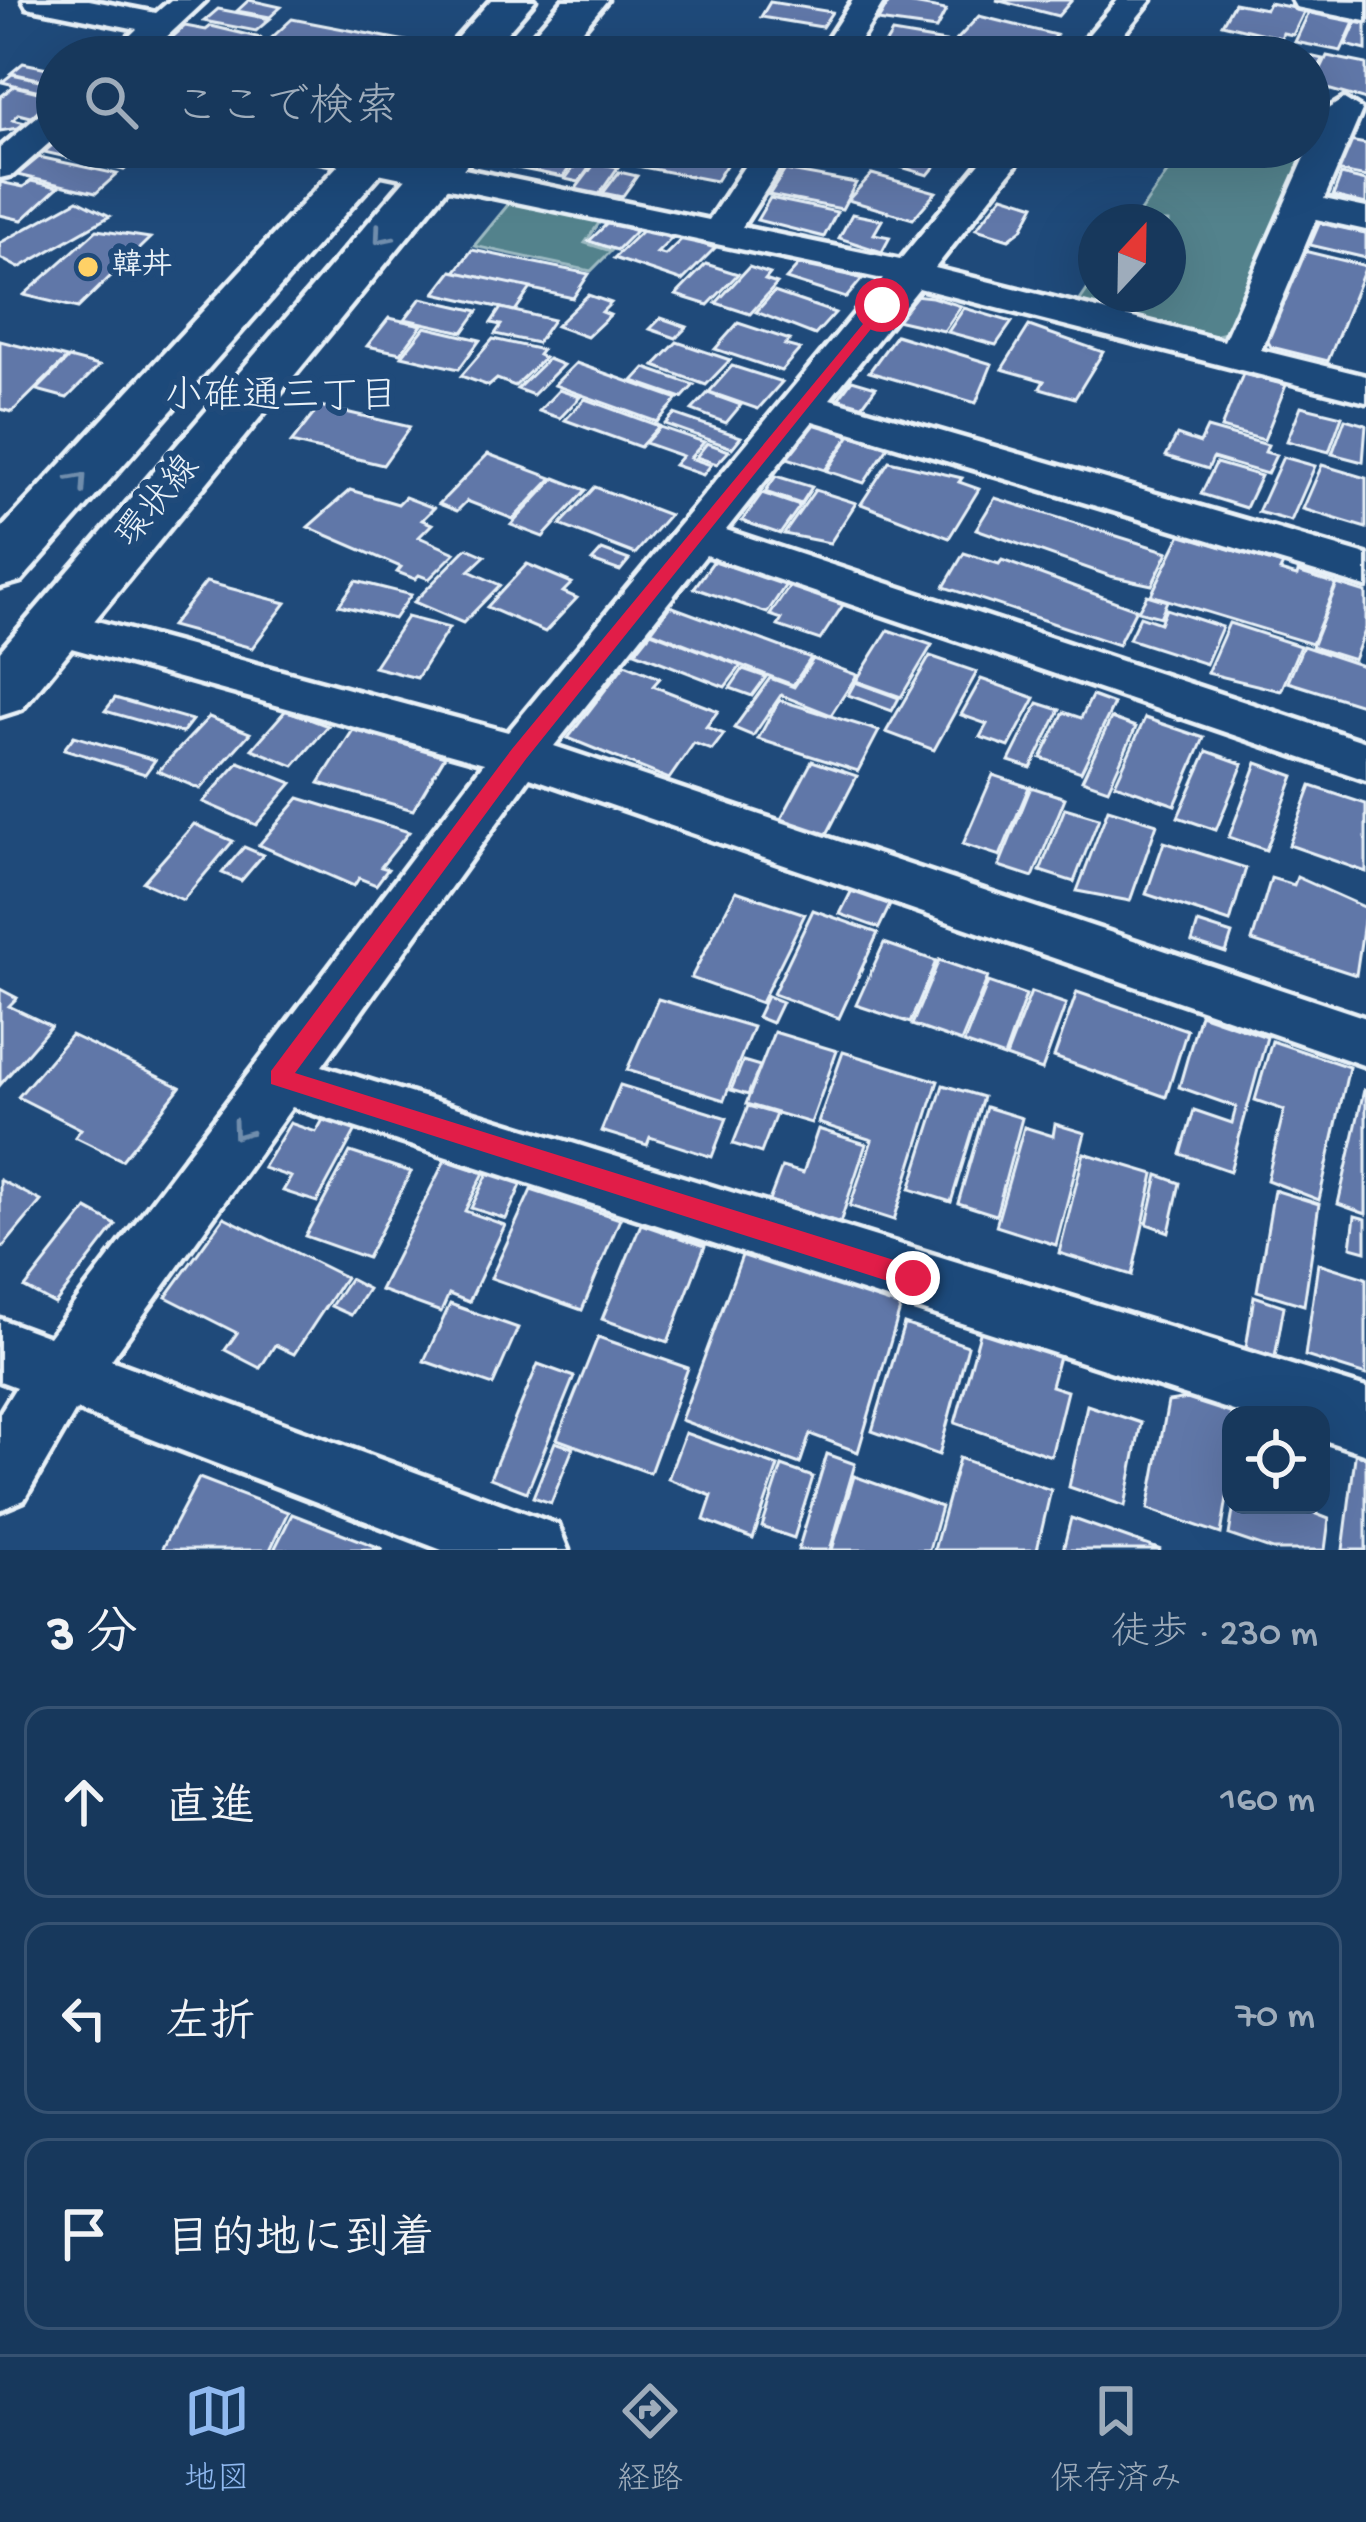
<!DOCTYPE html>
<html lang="ja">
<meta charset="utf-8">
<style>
:root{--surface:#17385c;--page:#203f62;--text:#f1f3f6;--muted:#9eacbb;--line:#365272;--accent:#90b9f0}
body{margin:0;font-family:"Gochi Hand","Klee One",sans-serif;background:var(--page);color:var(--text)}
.controls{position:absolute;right:36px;bottom:36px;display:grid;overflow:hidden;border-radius:24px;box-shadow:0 12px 48px #0002}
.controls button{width:108px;height:108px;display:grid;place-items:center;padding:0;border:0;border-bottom:3px solid var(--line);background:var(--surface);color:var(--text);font:60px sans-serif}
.compass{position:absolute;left:1078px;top:204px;width:108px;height:108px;border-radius:50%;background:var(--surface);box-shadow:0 12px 48px #0002;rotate:22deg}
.stop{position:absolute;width:36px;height:36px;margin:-27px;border:9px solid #e11d48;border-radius:50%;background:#fff}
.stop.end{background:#e11d48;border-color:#fff;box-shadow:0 3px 12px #0008}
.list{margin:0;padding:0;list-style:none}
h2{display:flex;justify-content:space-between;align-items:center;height:156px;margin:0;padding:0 48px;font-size:51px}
h2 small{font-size:39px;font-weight:400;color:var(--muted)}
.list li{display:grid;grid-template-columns:78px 1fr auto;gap:36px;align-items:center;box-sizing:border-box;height:192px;margin:0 24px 24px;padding:0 24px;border:3px solid var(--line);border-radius:24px}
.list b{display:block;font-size:45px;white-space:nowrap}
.list em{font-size:39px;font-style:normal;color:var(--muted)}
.icon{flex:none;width:66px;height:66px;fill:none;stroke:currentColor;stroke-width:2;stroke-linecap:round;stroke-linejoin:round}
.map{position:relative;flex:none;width:1366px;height:1550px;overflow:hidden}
.search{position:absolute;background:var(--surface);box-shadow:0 12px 48px #0002;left:36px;right:36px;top:36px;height:132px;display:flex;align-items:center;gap:30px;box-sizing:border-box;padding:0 42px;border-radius:66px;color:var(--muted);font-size:45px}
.sheet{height:804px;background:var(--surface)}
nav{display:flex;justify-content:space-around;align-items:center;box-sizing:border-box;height:168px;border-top:3px solid var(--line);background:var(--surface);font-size:33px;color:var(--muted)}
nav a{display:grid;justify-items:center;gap:6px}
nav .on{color:var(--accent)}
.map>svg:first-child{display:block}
.green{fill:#52828c;stroke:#9dbac2;stroke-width:3}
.building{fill:#6177a8;stroke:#e8f1f8;stroke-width:3}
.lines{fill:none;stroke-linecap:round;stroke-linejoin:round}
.street-casing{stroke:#e8f1f8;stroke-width:9}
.primary-casing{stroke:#e8f1f8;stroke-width:9}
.street{fill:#1f4a7a;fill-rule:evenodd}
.primary{fill:#1f4a7a;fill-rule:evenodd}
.oneway{stroke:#6f8dac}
.route{fill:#e11d48}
.poi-dot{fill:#ffd166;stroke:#1f4a7a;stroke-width:4.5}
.labels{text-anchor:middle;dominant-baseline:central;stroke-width:12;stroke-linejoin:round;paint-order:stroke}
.far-poi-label{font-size:30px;font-weight:bold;fill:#e8f1f8;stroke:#1f4a7a;text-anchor:start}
.street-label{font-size:36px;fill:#e8f1f8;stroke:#1f4a7a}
.neighbourhood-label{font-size:39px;fill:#e8f1f8;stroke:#1f4a7a}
</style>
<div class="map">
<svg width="1366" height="1550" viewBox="0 0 1366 1550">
<rect width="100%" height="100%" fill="#1f4a7a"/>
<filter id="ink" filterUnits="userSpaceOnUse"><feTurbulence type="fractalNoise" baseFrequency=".00833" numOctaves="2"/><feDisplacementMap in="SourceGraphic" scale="24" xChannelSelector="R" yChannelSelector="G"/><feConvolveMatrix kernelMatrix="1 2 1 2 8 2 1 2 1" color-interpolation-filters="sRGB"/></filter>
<g filter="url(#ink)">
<!-- green -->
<g class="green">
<path d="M1309,111l15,5 -95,216 -15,4 -135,-34 17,-25v17h72v-72h-35l52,-75h124z"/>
<path d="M512,200l90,19 -17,24 26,8 -20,20 -117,-25z"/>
</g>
<!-- building -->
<g class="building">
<path d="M249,0l32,7 -11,10 -33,-6z"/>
<path d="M996,0h76l-14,16z"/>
<path d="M770,2l62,10 -10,15 -61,-10z"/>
<path d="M889,2h13l44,8 -10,19 -58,-8z"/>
<path d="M1234,3l32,6 3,-6 36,7 -12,25 -10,-2 -2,5 -59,-14z"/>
<path d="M218,9l52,10 -14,12 -52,-10z"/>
<path d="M1309,12l47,6 -15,33 -46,-9z"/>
<path d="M979,16l77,19 -19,22h-34l-50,-13z"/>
<path d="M1358,18l8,1v31l-20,-5z"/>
<path d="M292,19l119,23 -14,15h-146z"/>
<path d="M185,26l21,4 5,-4 50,12 -21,19 -85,-4z"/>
<path d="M892,33l53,9 -8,15 -54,-9z"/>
<path d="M1278,49l45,10 -13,27 -1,-29h-35z"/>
<path d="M1327,56l39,8v36l-53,-15z"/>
<path d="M23,63l34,7v13l-46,-10z"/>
<path d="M12,74l42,9 -10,9 -42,-10z"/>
<path d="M14,86l40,10 -23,21 -12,-3 -6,6 12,3 -7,5 -18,3v-34z"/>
<path d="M1344,140l22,4v33l-35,-7z"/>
<path d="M57,141v6h92l-25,23 -80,-18z"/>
<path d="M522,147h40l20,4 -19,26 -56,-11z"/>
<path d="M607,147h26l-12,17 -24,-4z"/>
<path d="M651,147h2l75,15 -12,19 -79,-15z"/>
<path d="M676,147h66l-8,11z"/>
<path d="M885,147h89l-9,11 -19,-5 -18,22 -54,-16z"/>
<path d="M585,152l14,2 -20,28 -14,-3z"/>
<path d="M39,157l78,17 -21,19 -79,-18z"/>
<path d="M595,163l23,4 -20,29 -24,-5z"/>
<path d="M785,170l71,13 -14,26 -73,-14z"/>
<path d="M619,172l18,4 -15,21 -19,-4z"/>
<path d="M872,174l64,18 -23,27 -65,-19z"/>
<path d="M1341,175l25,6v23l-33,-8z"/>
<path d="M31,181l27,6 -36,33 -22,-5v-33l23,5z"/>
<path d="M1003,195l32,10 -13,24 -13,10 -33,-10z"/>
<path d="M770,198l67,14 -13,25 -67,-17z"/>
<path d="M78,200l32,16 -91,52 -19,-10v-15z"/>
<path d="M852,214l30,6 -8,14 16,3 -8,15 -43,-14z"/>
<path d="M609,222l27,9 -19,19 -28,-9z"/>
<path d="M1320,222l46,11v25l-56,-13z"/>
<path d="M644,229l28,9 -15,15 8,2 18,-17 32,10 -33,33 -68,-23z"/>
<path d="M97,230l53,8 -72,70 -54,-13z"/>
<path d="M472,250l117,24 -16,24 -118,-26z"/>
<path d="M1304,251l62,15 -38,95 -57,-14 -4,-7z"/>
<path d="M803,260l59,19 -16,19 -60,-19z"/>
<path d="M706,264l32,10 -30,31 -32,-10z"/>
<path d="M749,267l21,7 -5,6 12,4 -27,30 -34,-11z"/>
<path d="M452,271l79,17 -16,23 -80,-18z"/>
<path d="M774,292l61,21 -20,22 -59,-23z"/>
<path d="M588,295l23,8 -9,9 8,3 -23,22 -31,-11z"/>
<path d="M914,295l18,2 29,9 -17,25 -48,-11z"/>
<path d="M421,298l57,13 -15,21 -58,-13z"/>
<path d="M501,308l52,12 -16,23 -42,-9 6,-9 -10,-2z"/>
<path d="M964,308l48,14 -16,23 -48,-13z"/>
<path d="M389,318l33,7 -21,28 -34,-7z"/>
<path d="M661,318l26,9 -11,11 -26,-9z"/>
<path d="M738,323l52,17 -5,5 15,4 -19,22 -66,-22z"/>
<path d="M1029,326l74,26 -28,46 -35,-10 4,-7 -42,-12z"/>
<path d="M425,327l55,13 -21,29 -57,-13z"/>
<path d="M896,335l96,29 -16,39 -107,-31z"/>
<path d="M493,339l49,11 -4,5 6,3 -29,28 -18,-7 -8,7 -28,-10z"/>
<path d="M0,341l67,17 -55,54 -12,-3z"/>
<path d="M677,342l53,18 -24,25 -52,-19z"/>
<path d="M69,358l30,8 -32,32 -30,-8z"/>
<path d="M548,359l15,6 -30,30 -16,-6z"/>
<path d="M576,363l102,36 -21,23 -103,-37z"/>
<path d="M732,366l50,16 -24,27 -49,-17z"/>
<path d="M645,368l49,17 -12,13 -49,-17z"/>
<path d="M1243,374l43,11 -22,55 -43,-12z"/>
<path d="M852,380l24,7 -14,19 -24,-7z"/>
<path d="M559,390l21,7 -20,21 -21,-7z"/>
<path d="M708,393l33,12 -15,18 -34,-13z"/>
<path d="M585,399l74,27 -19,21 -75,-27z"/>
<path d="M320,406l90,21 -27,38 -92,-22z"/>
<path d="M1301,406l41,10 -13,36 -42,-11z"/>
<path d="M674,414l67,23 -9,11 -67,-24z"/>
<path d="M1345,419l21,6 -3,37 -31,-8z"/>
<path d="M810,422l40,13 -25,35 -41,-13z"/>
<path d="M660,427l44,15 -14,16 21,7 -8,10 -29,-10 8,-9 -37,-13z"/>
<path d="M1207,428l61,17 -3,7 11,3 -9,19 -54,-16 -5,11 -42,-13 11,-21 23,8z"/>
<path d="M851,435l37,12 -24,36 -37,-12z"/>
<path d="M707,443l22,8 -12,13 -21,-7z"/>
<path d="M488,454l64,24 -39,41 -46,-18 -10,10 -18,-7z"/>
<path d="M1283,457l32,9 -24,55 -33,-9z"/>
<path d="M889,461l73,17 -3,4 20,7 -30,49 -88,-34z"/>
<path d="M1216,463l45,13 -15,32 -45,-14z"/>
<path d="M1322,465l44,13v50l-63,-19z"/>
<path d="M776,476l36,11 -11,17 -36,-12z"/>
<path d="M555,478l31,12 -43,47 -32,-12z"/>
<path d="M595,487l74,28 -34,39 -75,-29z"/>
<path d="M350,490l48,14 7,-7 29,11 -12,12 10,4 -13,13 36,16 -26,26 -10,-4 -4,4 -18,-7 4,-5 -93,-40z"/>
<path d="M815,490l41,13 -26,40 -46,-9z"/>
<path d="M762,493l38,13 -20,28 -38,-13z"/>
<path d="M995,498l173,54 -16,33 -42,-9 -134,-47z"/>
<path d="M1181,534l102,31 -3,6 17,5 1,-4 38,12 -24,60 -161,-49z"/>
<path d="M467,548l18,8 -16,15 31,14 -37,38 -49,-21z"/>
<path d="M602,550l27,10 -9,11 -28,-10z"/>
<path d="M964,553l35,11 3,-4 134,49 -18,36 -174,-58z"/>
<path d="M715,559l72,24 -20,30 -73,-25z"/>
<path d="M527,564l45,19 -9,9 14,6 -32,34 -58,-25z"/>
<path d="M356,581l55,14 -17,24 -55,-14z"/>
<path d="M206,582l80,21 -34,45 -81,-22z"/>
<path d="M791,584l54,18 -25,38 -42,-14 4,-7 -12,-4z"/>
<path d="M1337,584l29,9v35l-12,32 -42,-13z"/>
<path d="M1147,595l20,6 -7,16 -22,-6z"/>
<path d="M670,606l141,52 -18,27 -142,-54z"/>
<path d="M1166,609l56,18 -16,37 -77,-25 11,-23 20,7z"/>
<path d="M407,617l42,11 -32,50 -43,-11z"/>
<path d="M1229,623l71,23 -19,45 -74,-18z"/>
<path d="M888,630l44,15 -31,52 -45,-16z"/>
<path d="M651,632l90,34 -16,21 -90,-35z"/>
<path d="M1303,646l63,21 -1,39 -77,-24z"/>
<path d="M930,656l47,16 -43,78 -48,-18z"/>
<path d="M813,659l44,16 -26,40 -50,-20 -28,41 -19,-8 36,-50 24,9z"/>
<path d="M625,664l35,14 -7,8 65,25 -12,16 18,7 -12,16 -18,-7 -25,36 -101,-41z"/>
<path d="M743,669l23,8 -14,19 -22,-8z"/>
<path d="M981,679l54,19 -26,49 -29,-10 7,-13 -26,-9z"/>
<path d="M855,682l44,16 -7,13 -44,-16z"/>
<path d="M1092,696l22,8 -33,68 -40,-14 23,-46 17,6z"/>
<path d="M115,698l77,22 -10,13 -77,-22z"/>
<path d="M779,700l100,31 -21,40 -100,-32z"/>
<path d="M1038,703l22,7 -29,58 -22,-7z"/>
<path d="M286,710l42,16 -34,40 -42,-17z"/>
<path d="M209,717l41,16 -50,56 -42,-18z"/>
<path d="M1111,718l25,9 -28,62 -26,-9z"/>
<path d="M1145,718l59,20 -29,67 -60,-21z"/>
<path d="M353,730l92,26 -32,54 -94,-27z"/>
<path d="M74,736l81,24 -10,14 -81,-25z"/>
<path d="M1207,751l36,13 -27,66 -38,-13z"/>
<path d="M812,761l45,15 -32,62 -46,-15z"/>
<path d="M239,762l53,21 -36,42 -53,-23z"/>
<path d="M1257,763l37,13 -28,74 -37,-13z"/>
<path d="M993,775l36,12 -29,69 -37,-12z"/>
<path d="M1311,786l55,18v68l-77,-27z"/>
<path d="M1031,787l34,11 -32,79 -34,-11z"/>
<path d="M299,798l110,34 -28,35 7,2 -12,16 -17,-7 -5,8 -95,-41z"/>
<path d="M1065,808l34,10 -25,64 -34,-11z"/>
<path d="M1108,809l49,15 -27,77 -53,-10z"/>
<path d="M194,824l39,17 -50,59 -40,-18z"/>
<path d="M1164,842l82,26 -16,54 -84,-28z"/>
<path d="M244,847l19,8 -22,26 -19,-8z"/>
<path d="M1297,877l69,31 -10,67 -104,-34 19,-63 23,7z"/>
<path d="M853,888l39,13 -13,27 -39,-14z"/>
<path d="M736,891l69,23 -44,89 -70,-25z"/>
<path d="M813,910l65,23 -39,85 -66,-24z"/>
<path d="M1198,923l34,11 -6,19 -34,-11z"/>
<path d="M884,943l52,18 -26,62 -54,-18z"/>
<path d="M939,960l49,17 -27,65 -49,-17z"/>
<path d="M988,982l38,13 -22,62 -40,-14z"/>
<path d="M0,989l17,9 -8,8 42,20 -51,59z"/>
<path d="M1031,992l35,12 -24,66 -36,-13z"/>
<path d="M1077,992l110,38 -21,67 -112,-40z"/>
<path d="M767,996l15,6 -10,21 -15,-6z"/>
<path d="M658,999l95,28 -29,73 -97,-30z"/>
<path d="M1200,1014l67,23 -37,134 -49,-17 13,-44 38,13 4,-16 -57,-20z"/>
<path d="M774,1032l63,19 -26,72 -65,-19z"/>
<path d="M71,1035l109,52 -58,73 -47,-23 6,-8 -63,-32z"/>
<path d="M1272,1041l77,26 -30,133 -52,-20 17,-70 -29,-10z"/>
<path d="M843,1052l95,29 -44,139 -44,-14 22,-66 -54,-17z"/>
<path d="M743,1061l17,5 -12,29 -17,-5z"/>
<path d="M620,1085l107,33 -15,39 -62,-20 -3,8 -46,-14z"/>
<path d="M943,1085l40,12 -32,105 -41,-13z"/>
<path d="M1364,1090l2,1v123l-28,-10z"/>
<path d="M748,1106l28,8 -15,39 -28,-9z"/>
<path d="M986,1107l36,11 -26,97 -38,-12z"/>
<path d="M324,1118l33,10 -40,74 -34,-11 8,-14 -28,-9 27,-45 26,9z"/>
<path d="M1055,1124l30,9 -29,112 -60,-19 28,-99 29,9z"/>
<path d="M818,1129l48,15 -26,79 -71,-22 13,-34 21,6z"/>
<path d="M350,1152l61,20 -44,86 -62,-22z"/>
<path d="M1084,1153l70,21 -22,101 -73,-22z"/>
<path d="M445,1160l39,13 -19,38 40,14 -36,77 -20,-8 -8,18 -61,-22z"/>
<path d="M493,1163l33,11 -20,45 -35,-11z"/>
<path d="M1158,1175l22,8 -11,49 -22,-8z"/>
<path d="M0,1180l41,21 -38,46 -3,-2z"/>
<path d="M531,1190l89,29 -38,91 -91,-32z"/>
<path d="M1274,1190l45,14 -15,101 -47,-14z"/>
<path d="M87,1209l29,16 -61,79 -30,-16z"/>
<path d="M1355,1216l11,3v32l-15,-4z"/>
<path d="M224,1217l121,60 -51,77 -19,-9 -15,23 -35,-18 12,-17 -71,-36z"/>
<path d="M641,1224l64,22 -37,96 -66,-23z"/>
<path d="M743,1253l158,53 -43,146 -48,-18 -10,30 -119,-44z"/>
<path d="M1318,1263l48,15v97l-61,-19z"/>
<path d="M349,1279l19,10 -17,26 -20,-9z"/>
<path d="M1254,1296l30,10 -9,51 -29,-9z"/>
<path d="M450,1304l68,24 -25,57 -69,-24z"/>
<path d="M904,1324l64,22 -29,109 -67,-24z"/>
<path d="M982,1326l78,27 -9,33 16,5 -16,65 -96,-33z"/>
<path d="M598,1337l90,31 -38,105 -93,-34z"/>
<path d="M538,1364l36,13 -47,115 -37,-14z"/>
<path d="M1202,1397l40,13 -11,5v59l-10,60 -73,-25 20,-107z"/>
<path d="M1087,1405l54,18 -16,83 -56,-19z"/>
<path d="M685,1433l93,33 -25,73 -49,-19 8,-24 -44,-17z"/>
<path d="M555,1442l18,6 -22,55 -18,-6z"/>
<path d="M1356,1449l10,3v98h-23z"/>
<path d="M827,1454l28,10 -25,86h-32z"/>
<path d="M959,1458l92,32 -14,60h-103z"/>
<path d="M782,1466l31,11 -19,61 -32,-11z"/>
<path d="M854,1476l87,31 -12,43h-97z"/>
<path d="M199,1478l89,34 -18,38h-109z"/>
<path d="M1234,1505h83l-1,9 13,5 -4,31h-52l-44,-15z"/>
<path d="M292,1514l91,35 -109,1z"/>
<path d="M1071,1518l90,32h-98z"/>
</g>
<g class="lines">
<defs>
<g id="street">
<path d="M23,0h66l67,13 15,-13h35l-61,57h-37l29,-28 -110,-22z"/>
<path d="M853,0h32l-35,57h-34z"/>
<path d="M1118,0h33l-46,57h-35z"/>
<path d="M1292,0l74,1v20l-70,-14z"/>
<path d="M1344,99l18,11 -38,89 42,9v22l-50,-11 -55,131 105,26v26l-447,-114 -89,111 536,156v32l-553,-166 -87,109 640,212v38l-660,-225 -152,191 812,272v48l-836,-289 -208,289 1044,322v66l-45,-15v-24h-75l-954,-308 -181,253 447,165 10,25h-126l-366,-140 -52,90 -24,10v-97l16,-26 -16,-6v-62l49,18 435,-574 -445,-124 -7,-12 7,-12 17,-5 452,122 375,-453 -576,-121 -18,-11h70l350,73 48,-73h36l-51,80 158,33 93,-113h37l-95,121 289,73 102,-231z"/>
<path d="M57,106v30l-44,39 -13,3v-30l45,-38z"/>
</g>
<g id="primary">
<path d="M491,0h44l-49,57h-46z"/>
<path d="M563,0h44l-47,57h-46z"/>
<path d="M355,147h49l-383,434 -21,6v-57z"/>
<path d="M433,147h48l-459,562 -22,7v-65z"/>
</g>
</defs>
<!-- street casing -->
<use href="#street" class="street-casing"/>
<!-- primary casing -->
<use href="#primary" class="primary-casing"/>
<!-- street -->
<use href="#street" class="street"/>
<!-- primary -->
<use href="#primary" class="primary"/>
</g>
<!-- one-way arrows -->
<defs><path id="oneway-chevron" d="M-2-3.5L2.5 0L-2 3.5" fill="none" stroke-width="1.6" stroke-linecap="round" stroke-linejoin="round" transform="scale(3)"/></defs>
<g class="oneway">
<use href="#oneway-chevron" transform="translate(382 236) rotate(130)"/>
<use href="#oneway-chevron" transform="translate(79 481) rotate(-48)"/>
<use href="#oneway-chevron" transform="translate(240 1131) rotate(126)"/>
</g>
</g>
<!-- route -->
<path class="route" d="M882,301l5,8 -361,450 -231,314 618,193 8,4v16l-8,3 -642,-205v-13l241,-322z"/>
<!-- markers -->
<circle class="poi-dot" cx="88" cy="267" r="12"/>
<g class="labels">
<!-- far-poi labels -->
<g class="far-poi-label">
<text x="112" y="267">韓丼</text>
</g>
<!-- street labels -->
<g class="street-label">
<text transform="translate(160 503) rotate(-50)">環状線</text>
</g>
<!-- neighbourhood labels -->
<g class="neighbourhood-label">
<text x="281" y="400">小碓通三丁目</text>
</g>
</g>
</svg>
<div class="controls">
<button><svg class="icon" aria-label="locate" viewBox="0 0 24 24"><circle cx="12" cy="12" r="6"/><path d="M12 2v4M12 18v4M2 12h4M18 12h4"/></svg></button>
</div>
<svg class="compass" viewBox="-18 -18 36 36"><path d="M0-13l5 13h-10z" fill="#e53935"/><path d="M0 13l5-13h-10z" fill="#9eacbb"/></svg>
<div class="stop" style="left:882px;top:305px"></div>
<div class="stop end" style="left:913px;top:1278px"></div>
<div class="search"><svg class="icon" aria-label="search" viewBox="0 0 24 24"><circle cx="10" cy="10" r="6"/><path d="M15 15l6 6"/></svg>ここで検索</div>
</div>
<section class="sheet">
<h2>3 分<small>徒歩 · 230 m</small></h2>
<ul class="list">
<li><svg class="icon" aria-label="ahead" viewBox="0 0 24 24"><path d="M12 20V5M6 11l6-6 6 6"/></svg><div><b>直進</b></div><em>160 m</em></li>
<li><svg class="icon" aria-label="left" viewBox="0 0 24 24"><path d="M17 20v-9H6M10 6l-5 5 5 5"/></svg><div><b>左折</b></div><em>70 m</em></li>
<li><svg class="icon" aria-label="arrive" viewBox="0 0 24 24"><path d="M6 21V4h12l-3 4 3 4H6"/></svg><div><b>目的地に到着</b></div></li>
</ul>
</section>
<nav>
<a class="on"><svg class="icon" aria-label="map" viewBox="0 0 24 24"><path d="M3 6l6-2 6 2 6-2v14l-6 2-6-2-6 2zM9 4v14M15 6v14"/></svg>地図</a>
<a><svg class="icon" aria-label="directions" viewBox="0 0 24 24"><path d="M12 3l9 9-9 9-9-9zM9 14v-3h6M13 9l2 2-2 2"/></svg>経路</a>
<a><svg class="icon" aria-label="saved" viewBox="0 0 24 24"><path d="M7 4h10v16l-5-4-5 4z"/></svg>保存済み</a>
</nav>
